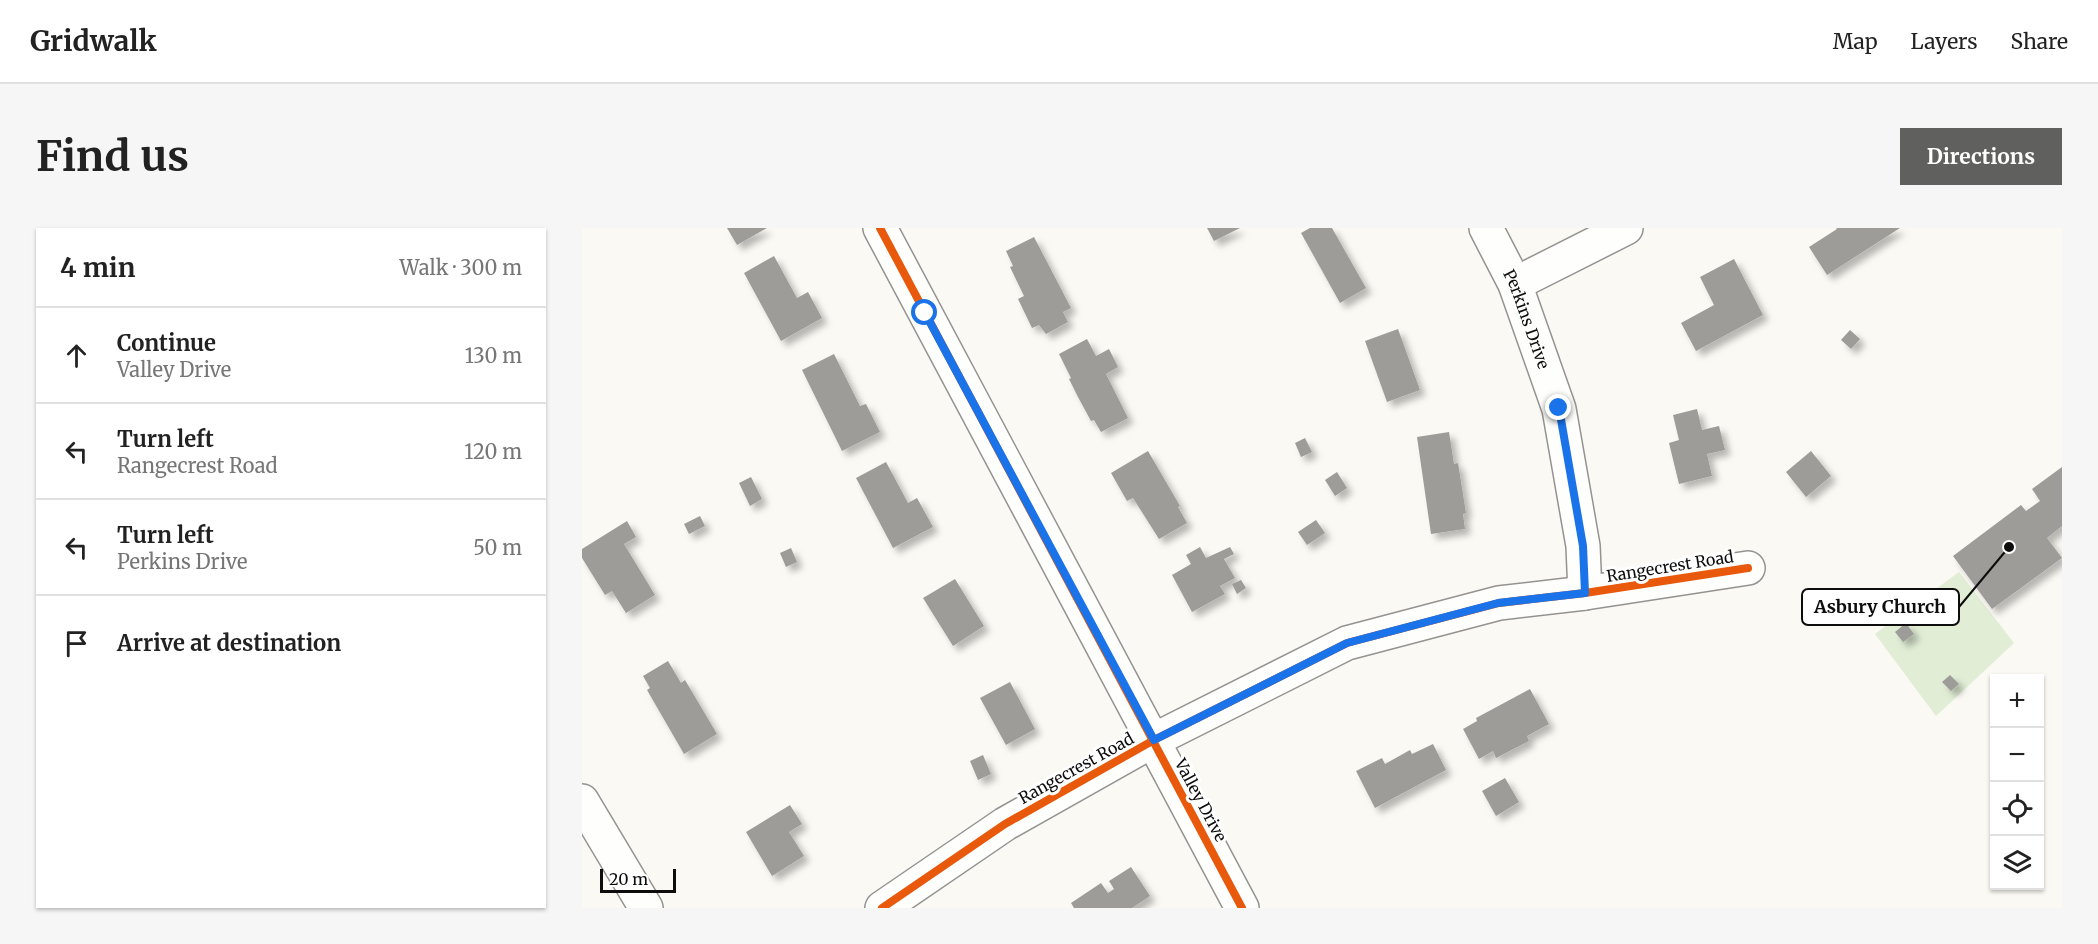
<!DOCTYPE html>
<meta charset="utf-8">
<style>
:root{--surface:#fff;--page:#f6f6f6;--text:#222;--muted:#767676;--line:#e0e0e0;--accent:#60605e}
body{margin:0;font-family:Merriweather,serif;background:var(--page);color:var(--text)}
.controls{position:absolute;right:18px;bottom:18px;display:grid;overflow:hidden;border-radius:0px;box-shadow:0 2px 4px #0004}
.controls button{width:54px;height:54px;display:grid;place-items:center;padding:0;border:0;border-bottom:2px solid var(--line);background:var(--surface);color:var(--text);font:30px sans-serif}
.scale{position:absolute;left:18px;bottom:15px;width:76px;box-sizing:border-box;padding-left:6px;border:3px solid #0d0d0d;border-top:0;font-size:16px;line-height:21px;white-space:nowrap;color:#0d0d0d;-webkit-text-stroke:4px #fff;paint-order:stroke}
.stop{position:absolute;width:18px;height:18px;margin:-14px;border:4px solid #1a73e8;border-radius:50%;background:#fff}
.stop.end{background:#1a73e8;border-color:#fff;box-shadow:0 2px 6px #0008}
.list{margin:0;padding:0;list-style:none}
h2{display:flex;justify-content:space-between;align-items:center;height:78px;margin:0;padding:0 24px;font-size:26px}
h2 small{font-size:20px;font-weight:400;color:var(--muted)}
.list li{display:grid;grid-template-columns:39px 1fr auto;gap:18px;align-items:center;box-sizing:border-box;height:96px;padding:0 24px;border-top:2px solid var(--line)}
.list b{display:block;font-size:22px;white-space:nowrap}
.list p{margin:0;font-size:20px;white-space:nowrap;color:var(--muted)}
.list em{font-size:20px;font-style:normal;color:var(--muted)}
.icon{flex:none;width:33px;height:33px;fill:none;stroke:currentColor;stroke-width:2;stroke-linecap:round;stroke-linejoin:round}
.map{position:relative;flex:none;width:1480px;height:680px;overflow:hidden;border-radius:0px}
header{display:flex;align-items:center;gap:36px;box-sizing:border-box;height:84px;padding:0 30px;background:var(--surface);border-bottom:2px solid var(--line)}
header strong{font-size:28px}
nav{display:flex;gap:33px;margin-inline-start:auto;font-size:21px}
.intro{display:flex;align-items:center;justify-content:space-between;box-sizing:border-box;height:144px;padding:0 36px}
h1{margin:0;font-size:42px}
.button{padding:15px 27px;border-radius:0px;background:var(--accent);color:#fff;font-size:21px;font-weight:700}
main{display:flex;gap:36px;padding:0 36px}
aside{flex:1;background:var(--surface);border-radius:0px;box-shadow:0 2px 4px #0004}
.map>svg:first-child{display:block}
.green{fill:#e1edd5}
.building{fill:#9e9c98;filter:url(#shadow)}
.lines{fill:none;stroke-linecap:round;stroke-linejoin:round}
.minor-casing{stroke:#949391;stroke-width:36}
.minor{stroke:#fefefd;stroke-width:33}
.cycleway-casing{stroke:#fff;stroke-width:11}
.cycleway{stroke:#e8590c;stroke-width:8}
.route{stroke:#1a73e8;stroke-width:8}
.labels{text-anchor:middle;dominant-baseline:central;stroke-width:6;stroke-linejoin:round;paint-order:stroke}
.street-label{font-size:16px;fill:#0d0d0d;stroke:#fff}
.leader{fill:none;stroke:#0d0d0d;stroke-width:2}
.callout-dot{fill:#0d0d0d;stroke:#fff;stroke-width:2}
.callout{fill:#fff;stroke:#0d0d0d;stroke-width:2}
.callout-label{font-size:18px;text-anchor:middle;font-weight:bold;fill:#0d0d0d}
</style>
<header>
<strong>Gridwalk</strong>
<nav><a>Map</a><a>Layers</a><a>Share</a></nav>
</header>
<div class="intro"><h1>Find us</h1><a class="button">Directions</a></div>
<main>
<aside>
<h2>4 min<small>Walk · 300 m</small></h2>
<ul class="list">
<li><svg class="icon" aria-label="ahead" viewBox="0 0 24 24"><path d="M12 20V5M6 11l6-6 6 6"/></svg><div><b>Continue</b><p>Valley Drive</p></div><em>130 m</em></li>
<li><svg class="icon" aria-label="left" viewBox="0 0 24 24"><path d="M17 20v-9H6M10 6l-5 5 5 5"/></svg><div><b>Turn left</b><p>Rangecrest Road</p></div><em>120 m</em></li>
<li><svg class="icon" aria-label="left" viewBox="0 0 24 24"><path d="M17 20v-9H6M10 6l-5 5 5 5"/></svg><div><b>Turn left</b><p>Perkins Drive</p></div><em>50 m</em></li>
<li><svg class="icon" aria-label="arrive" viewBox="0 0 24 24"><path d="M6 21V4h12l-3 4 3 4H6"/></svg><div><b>Arrive at destination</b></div></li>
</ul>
</aside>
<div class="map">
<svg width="1480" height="680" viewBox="0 0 1480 680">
<defs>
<filter id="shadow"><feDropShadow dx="5.5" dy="5.5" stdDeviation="3" flood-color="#0004"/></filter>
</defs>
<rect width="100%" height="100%" fill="#faf9f3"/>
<!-- green -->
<path class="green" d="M1377,344l55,71 -78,73 -61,-82z"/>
<!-- building -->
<g class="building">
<path d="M145,0h40l-30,17z"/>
<path d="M625,0h33l-26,13z"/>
<path d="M728,0h22l34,60 -26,15 -39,-70z"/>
<path d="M1254,0h64l-73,47 -18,-28 28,-18z"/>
<path d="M452,9l37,71 -8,4 5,10 -22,12 -7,-9 -7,3 -14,-29 6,-3 -14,-29 3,-1 -7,-15z"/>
<path d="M192,28l23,42 11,-6 14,26 -41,23 -37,-68z"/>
<path d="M1152,31l29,56 -67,36 -15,-28 33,-18 -14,-28z"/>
<path d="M816,101l22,61 -33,12 -22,-61z"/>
<path d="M1268,102l10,9 -9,10 -10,-9z"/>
<path d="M505,111l9,17 13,-7 9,18 -12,7 22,44 -27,14 -7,-12 -3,1 -13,-24 -9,-18 2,-1 -12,-24z"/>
<path d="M252,126l26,52 6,-2 14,28 -38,19 -40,-81z"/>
<path d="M1115,181l5,21 17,-4 6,24 -18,4 5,22 -33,8 -10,-41 10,-3 -6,-25z"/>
<path d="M867,204l5,32 4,-1 8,50 -3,1 2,15 -34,5 -14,-97z"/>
<path d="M723,210l7,14 -11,5 -6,-14z"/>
<path d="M566,223l32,55 -2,1 9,16 -28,16 -26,-41 -6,3 -16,-28z"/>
<path d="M1229,223l20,25 -25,21 -20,-25z"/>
<path d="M304,234l22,41 9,-5 16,29 -40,21 -37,-70z"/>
<path d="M1480,239v59l-15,12 15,20 -70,51 -39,-53 68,-51 5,6 14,-10 -8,-12z"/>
<path d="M755,244l10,16 -12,8 -10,-16z"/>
<path d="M169,249l11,22 -12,7 -11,-23z"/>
<path d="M118,288l5,10 -16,8 -5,-10z"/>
<path d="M734,292l9,13 -18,12 -9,-13z"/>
<path d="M45,293l9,16 -12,7 31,51 -29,18 -14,-22 -7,4 -23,-37v-9z"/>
<path d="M618,319l6,11 24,-11 4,7 -10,5 11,19 -15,8 5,8 -33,18 -20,-37 19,-11 -5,-9z"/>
<path d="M209,320l6,14 -11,5 -6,-14z"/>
<path d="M373,351l29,47 -31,20 -30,-48z"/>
<path d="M659,352l5,8 -9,6 -5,-10z"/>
<path d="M1324,395l8,11 -11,8 -8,-10z"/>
<path d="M86,433l13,22 4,-3 32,54 -33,20 -37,-64 3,-2 -7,-12z"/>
<path d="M1368,447l9,9 -8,7 -9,-9z"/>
<path d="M428,454l25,47 -29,16 -26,-47z"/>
<path d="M948,461l19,35 -22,12 2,5 -33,17 -3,-7 -14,8 -16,-30 14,-8 -1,-3z"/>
<path d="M851,516l13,26 -71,38 -19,-37 26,-13 3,6 25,-14 2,4z"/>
<path d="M401,527l8,19 -13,6 -8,-19z"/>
<path d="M923,550l14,24 -23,14 -14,-25z"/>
<path d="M208,577l12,19 -13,8 15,24 -32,20 -26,-44z"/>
<path d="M549,639l19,29 -18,12h-58l-3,-5 30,-20 7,10 6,-4 -5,-8z"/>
</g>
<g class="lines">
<defs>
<g id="minor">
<path d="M298,0l362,680"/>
<path id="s1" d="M904,0l29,56 44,125 24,137 2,47"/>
<path d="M933,56l111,-56"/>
<path d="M0,573l64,107"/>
<path d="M300,680l123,-84 149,-84 193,-97 152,-40 86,-10 163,-25"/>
</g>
</defs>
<!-- minor casing -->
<use href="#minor" class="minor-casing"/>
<!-- minor -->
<use href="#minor" class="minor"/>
<defs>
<g id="cycleway">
<path d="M298,0l362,680"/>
<path d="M300,680l123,-84 149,-84 193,-97 152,-40 86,-10 163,-25"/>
</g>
</defs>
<!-- cycleway casing -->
<use href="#cycleway" class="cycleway-casing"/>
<!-- cycleway -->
<use href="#cycleway" class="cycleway"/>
</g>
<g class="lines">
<!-- route -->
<path class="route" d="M343,85l229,427 193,-97 151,-40 87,-10 -2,-47 -24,-138"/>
</g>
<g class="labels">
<!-- street labels -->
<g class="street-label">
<text stroke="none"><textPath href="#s1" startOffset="100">Perkins Drive</textPath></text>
<text transform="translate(1088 338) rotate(-9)">Rangecrest Road</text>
<text transform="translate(494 540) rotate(-29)">Rangecrest Road</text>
<text transform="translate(619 572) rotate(62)">Valley Drive</text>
</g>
</g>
<!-- callouts -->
<path class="leader" d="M1427 319L1377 379"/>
<circle class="callout-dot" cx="1427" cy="319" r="6"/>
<rect class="callout" x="1220" y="361" width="157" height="36" rx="6"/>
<g class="callout-label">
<text x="1298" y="385">Asbury Church</text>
</g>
</svg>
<div class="controls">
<button>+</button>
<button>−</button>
<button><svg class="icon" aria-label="locate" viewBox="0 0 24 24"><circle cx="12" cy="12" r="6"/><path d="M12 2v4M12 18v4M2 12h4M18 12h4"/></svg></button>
<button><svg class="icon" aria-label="layers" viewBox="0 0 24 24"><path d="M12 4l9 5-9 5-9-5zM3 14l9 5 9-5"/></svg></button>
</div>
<div class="scale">20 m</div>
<div class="stop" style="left:343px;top:85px"></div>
<div class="stop end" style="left:977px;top:180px"></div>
</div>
</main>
